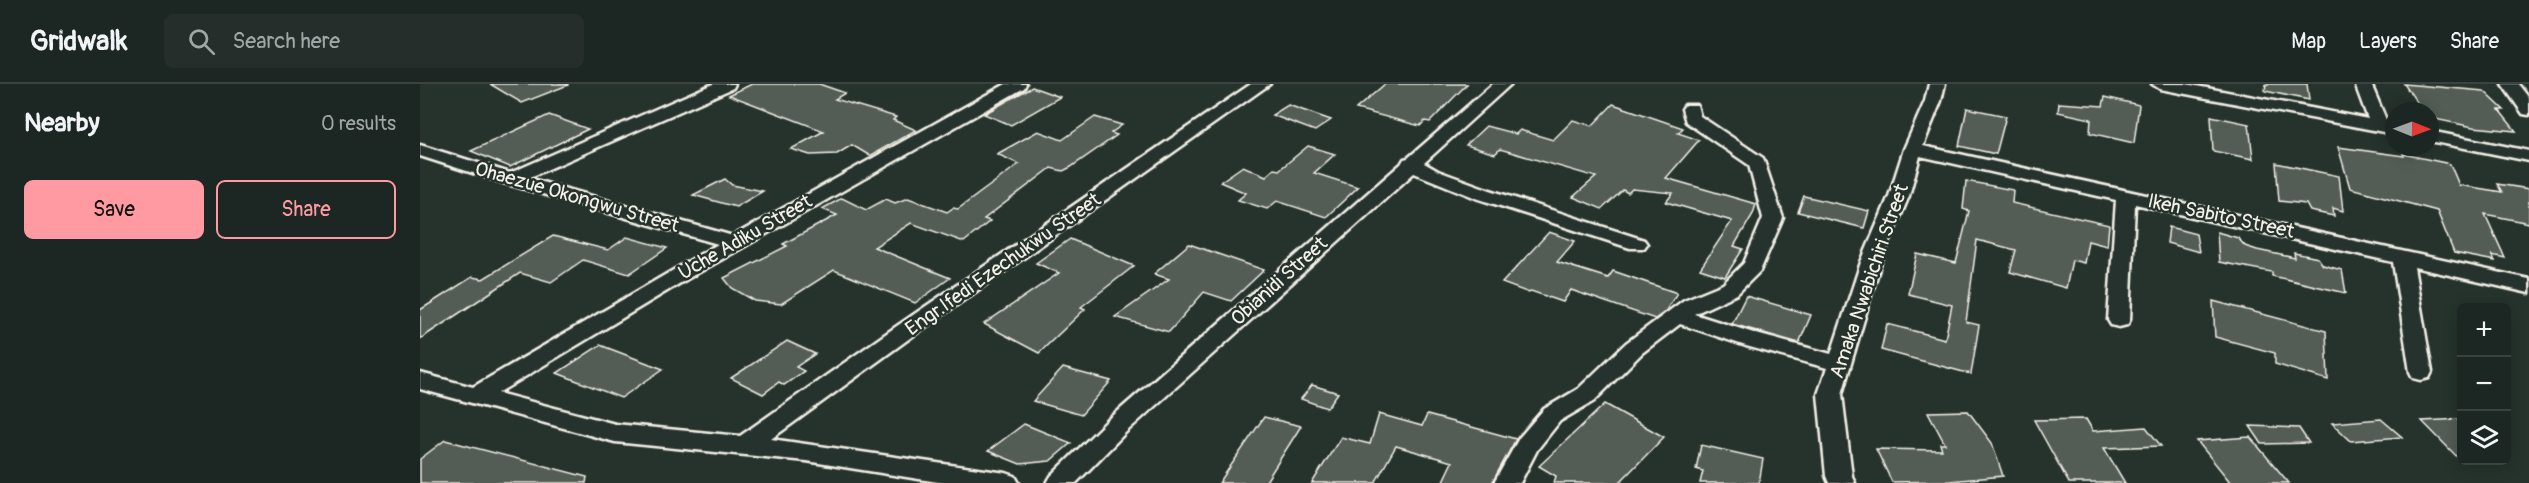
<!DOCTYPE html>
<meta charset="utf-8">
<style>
:root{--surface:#1c2622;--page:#252e2a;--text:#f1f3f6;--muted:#a0a5a5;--line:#3a4340;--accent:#ff9aa2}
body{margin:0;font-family:Pangolin,sans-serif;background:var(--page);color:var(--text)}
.controls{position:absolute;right:18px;bottom:18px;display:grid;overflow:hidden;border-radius:9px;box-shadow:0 3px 15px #0003}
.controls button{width:54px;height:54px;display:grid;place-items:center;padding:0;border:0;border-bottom:2px solid var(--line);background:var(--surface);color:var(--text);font:30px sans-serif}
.compass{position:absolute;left:1965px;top:18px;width:54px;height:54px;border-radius:50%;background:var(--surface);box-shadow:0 3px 15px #0003;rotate:91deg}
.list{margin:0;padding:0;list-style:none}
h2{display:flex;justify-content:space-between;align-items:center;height:78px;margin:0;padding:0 24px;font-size:26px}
h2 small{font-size:20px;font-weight:400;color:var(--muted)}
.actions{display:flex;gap:12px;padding:18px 24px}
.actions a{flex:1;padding:14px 0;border:2px solid var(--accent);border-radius:9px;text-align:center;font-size:21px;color:var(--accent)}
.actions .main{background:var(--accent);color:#111}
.icon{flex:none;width:33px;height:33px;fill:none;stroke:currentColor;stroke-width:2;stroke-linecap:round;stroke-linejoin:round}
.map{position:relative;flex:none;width:2109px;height:399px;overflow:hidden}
header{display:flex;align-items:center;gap:36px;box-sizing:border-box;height:84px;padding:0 30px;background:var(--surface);border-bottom:2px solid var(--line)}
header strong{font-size:28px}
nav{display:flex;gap:33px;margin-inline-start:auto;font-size:21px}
.search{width:420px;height:54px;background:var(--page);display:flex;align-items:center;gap:15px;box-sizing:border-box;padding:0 21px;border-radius:9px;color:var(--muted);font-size:22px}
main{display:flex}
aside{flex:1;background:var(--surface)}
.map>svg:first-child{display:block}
.building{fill:#525c55;stroke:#f4f1e8;stroke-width:1.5}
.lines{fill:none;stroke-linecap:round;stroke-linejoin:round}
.minor-casing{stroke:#f4f1e8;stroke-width:5}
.minor{fill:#26332d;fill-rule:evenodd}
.labels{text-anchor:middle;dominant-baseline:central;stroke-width:5;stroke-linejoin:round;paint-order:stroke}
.street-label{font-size:20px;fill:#f4f1e8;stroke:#26332d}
</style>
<header>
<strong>Gridwalk</strong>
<div class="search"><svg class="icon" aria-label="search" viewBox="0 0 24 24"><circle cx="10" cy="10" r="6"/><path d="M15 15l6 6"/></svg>Search here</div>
<nav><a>Map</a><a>Layers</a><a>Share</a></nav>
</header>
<main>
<aside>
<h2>Nearby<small>0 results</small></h2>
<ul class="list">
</ul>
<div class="actions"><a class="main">Save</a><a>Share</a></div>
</aside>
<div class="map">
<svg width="2109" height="399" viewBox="0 0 2109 399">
<rect width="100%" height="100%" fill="#26332d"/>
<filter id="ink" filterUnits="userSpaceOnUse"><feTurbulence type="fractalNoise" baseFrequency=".0167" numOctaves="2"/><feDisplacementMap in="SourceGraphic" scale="12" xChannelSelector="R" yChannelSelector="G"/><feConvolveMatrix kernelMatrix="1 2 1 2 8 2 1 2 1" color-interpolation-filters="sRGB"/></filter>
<g filter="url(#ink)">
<!-- building -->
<g class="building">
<path d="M70,0h78v1l-46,18z"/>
<path d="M332,0h67l26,9 -10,6 61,18 -3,3 23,10 -46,26 -18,-11 -15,9 -27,1 -19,-6 33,-18 -95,-36z"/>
<path d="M965,0h82l-37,38 -5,-1 -5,5 -64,-17z"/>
<path d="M1846,0h41l2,16 -44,-9z"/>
<path d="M1984,0l80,7 20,19h-5l17,21 -43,-4 -43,-9v-7h-7z"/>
<path d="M612,3l28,10 -49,28 -27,-11z"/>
<path d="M1685,13l34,8 -5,38 -44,-10 1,-14 -33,-7 1,-9 44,3z"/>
<path d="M1193,20l70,24 -5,5 21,7 -33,38 90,26 -3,10 -19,32 9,3 -18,28 -25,-8 32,-48 -66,-19 7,-9 -41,-4 -4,4 -5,-3 -21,19 -29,-12 23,-20 -96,-28 -5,5 -29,-9 20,-19 30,8 4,-4 33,10 20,-20 19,6z"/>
<path d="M868,21l43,15 -16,11 -43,-16z"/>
<path d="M1547,24l39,8 -10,38 -37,-8z"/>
<path d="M129,31l39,14 -78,38 -39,-16z"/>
<path d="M1791,32l38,8 4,35 -40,-8z"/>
<path d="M675,33l27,8 -11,8 6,2 -46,32 -8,4 -12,-3 -67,51 6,2 -26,21 -53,-19 -37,24 76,31 -35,25 -81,-33 -53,34 -26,-3 -23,-13 -8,-10 63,-32 -4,-2 54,-29 -15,-6 20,-11 24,12 20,-11 9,4 13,-5 39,14 6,-4 5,1 61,-45 -22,-10 41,-23 24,9z"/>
<path d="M888,62l27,8 -21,19 44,14 -32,30 -49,-16 -10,8 -29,-9 8,-7 -26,-11 23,-16 23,10 8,-7 5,1z"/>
<path d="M1918,63l66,9 -1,-2 47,10 9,21 43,7 -5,-8 32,5v34l-44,-9 20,44 -13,-3 3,6 -41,-8 -17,-42 -87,-23z"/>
<path d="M1856,79l63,13 4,35 -10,-3 1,8 -24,-5 -4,-7 -27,-3z"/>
<path d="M305,95l7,6 31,6 -27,16 -43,-12z"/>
<path d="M1546,97l47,9 -1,13 97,22 -2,21 -19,-5 -4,22 -12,-3 -6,28 -56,-16 6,-22 -39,-10 -11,82 13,3 -8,49 -90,-24 6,-26 58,15 7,-34 -44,-11 9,-40 39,9 13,-52 -6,-2z"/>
<path d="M1384,112l65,15 -5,17 -66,-16z"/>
<path d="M1749,143l27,7 3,18 -32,-9z"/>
<path d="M1129,148l26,9 -18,21 51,16 5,-7 64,22 -12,19 -10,7 -84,-29 -8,12 -32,-11 -2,2 -27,-10z"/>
<path d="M1797,148l21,6 7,8 12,4 38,8 -1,-5 24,5 5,7 19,5 4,23 -74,-17v-4l-53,-10z"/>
<path d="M133,152l55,14 19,-13 40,11 -38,26 -46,-14 -32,22 -31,-9 -100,66v-29l52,-33 11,2z"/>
<path d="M650,155l64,27 -53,41 4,2 -46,44 -55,-29 75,-51 -23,-10z"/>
<path d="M769,160l75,26 -33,31 -27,-9 -35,40 -54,-15 54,-38 -15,-5z"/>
<path d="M1326,212l65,19 -12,28 -67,-19z"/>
<path d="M1793,217l113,30 2,49 -53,-16v-11l-60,-16z"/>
<path d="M367,257l28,13 -19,13 8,4 -20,14 -5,-3 -16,12 -32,-16z"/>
<path d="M180,261l63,24 -42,29 -64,-25z"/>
<path d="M643,284l48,13 -30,34 -48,-14z"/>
<path d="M892,301l26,8 -11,15 -26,-9z"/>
<path d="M1185,320l59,33 -45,46h-65l2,-7 -17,-10z"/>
<path d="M1548,327l24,32 11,33 -53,5 -58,1 -16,-33 66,1 -2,-6h5l-17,-32z"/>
<path d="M959,330l43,12 5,-11 89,24 -24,44h-50l10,-21 -56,-16 -21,37h-63l29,-46 29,7z"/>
<path d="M844,333l37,9 -36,57h-46z"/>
<path d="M1666,335l7,12 53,-4 15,19 -57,2 21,35h-56l-35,-63z"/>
<path d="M1961,335l21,18 -51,4 -19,-18z"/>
<path d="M2042,335v43l-40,-41z"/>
<path d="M604,340l47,19 -21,18 -30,3 -32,-13z"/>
<path d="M1830,342l49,2 10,15 -47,1z"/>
<path d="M1830,353l39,46h-58l-34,-42z"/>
<path d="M25,356l142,37 -1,6h-166v-24z"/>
<path d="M1281,361l62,14 -4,24h-59l3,-12 -7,-2z"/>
</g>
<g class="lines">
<defs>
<g id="minor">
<path d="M293,0h22l-2,4 -205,90 205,58 273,-152h20l-2,4 -337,191 -189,114 117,31 125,12 154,-108 357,-244h19l-360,254 -139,101 235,34 9,3 4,7h-75l-138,-22 -191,-19 -195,-53v-16l53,14 245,-143 -214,-61 -84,-27v-11l90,28z"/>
<path d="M1073,0h18l-87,79 14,8 52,19 154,50 3,4 -3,4h-14l-154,-50 -62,-25 -289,260 -49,50h-29l4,-7 56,-55 294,-257 3,-5 4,-1z"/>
<path d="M1509,0h16l-4,17 -18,45 606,133v14l-115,-26 18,105 -3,6 -8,2 -8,-2 -3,-6 -17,-110 -258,-58 -5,116 -3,5 -8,2 -8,-2 -3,-5 8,-120 -196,-44 -11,40 -28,66 -39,132 10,82 3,7h-26l-3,-7 -8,-82 9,-26 -81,-22 -66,-22 -38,29 -48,48 -34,20 -23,29 -17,33h-26l25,-45 25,-29 34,-20 48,-46 58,-43 39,-16 21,-21 19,-45 -14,-53 -63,-43 -4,-13 3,-4h12l3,11 63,42 20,60 -23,53 -23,23 -43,20 66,21 71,19 30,-92 28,-66 15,-47 21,-48z"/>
<path d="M1732,0h34l182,35 -13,-35h16l16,38 7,2v10l-234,-45z"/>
<path d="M2082,0h16l11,14v17l-6,-1z"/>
<path d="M2010,47l99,20v10l-99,-20z"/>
</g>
</defs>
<!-- minor casing -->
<use href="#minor" class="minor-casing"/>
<!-- minor -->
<use href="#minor" class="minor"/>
</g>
</g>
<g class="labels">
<!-- street labels -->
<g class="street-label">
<text transform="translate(157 113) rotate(16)">Ohaezue Okongwu Street</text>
<text transform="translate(1801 132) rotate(12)">Ikeh Sabito Street</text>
<text transform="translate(325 153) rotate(-30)">Uche Adiku Street</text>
<text transform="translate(583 180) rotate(-35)">Engr.Ifedi Ezechukwu Street</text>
<text transform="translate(859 197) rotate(-42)">Obianidi Street</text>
<text transform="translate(1449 197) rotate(-71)">Amaka Nwabichiri Street</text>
</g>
</g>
</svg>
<div class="controls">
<button>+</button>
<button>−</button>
<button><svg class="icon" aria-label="layers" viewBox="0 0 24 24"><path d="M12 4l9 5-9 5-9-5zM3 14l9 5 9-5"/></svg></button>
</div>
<svg class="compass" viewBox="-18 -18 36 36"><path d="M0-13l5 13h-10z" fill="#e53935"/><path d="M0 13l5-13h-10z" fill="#a0a5a5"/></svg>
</div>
</main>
